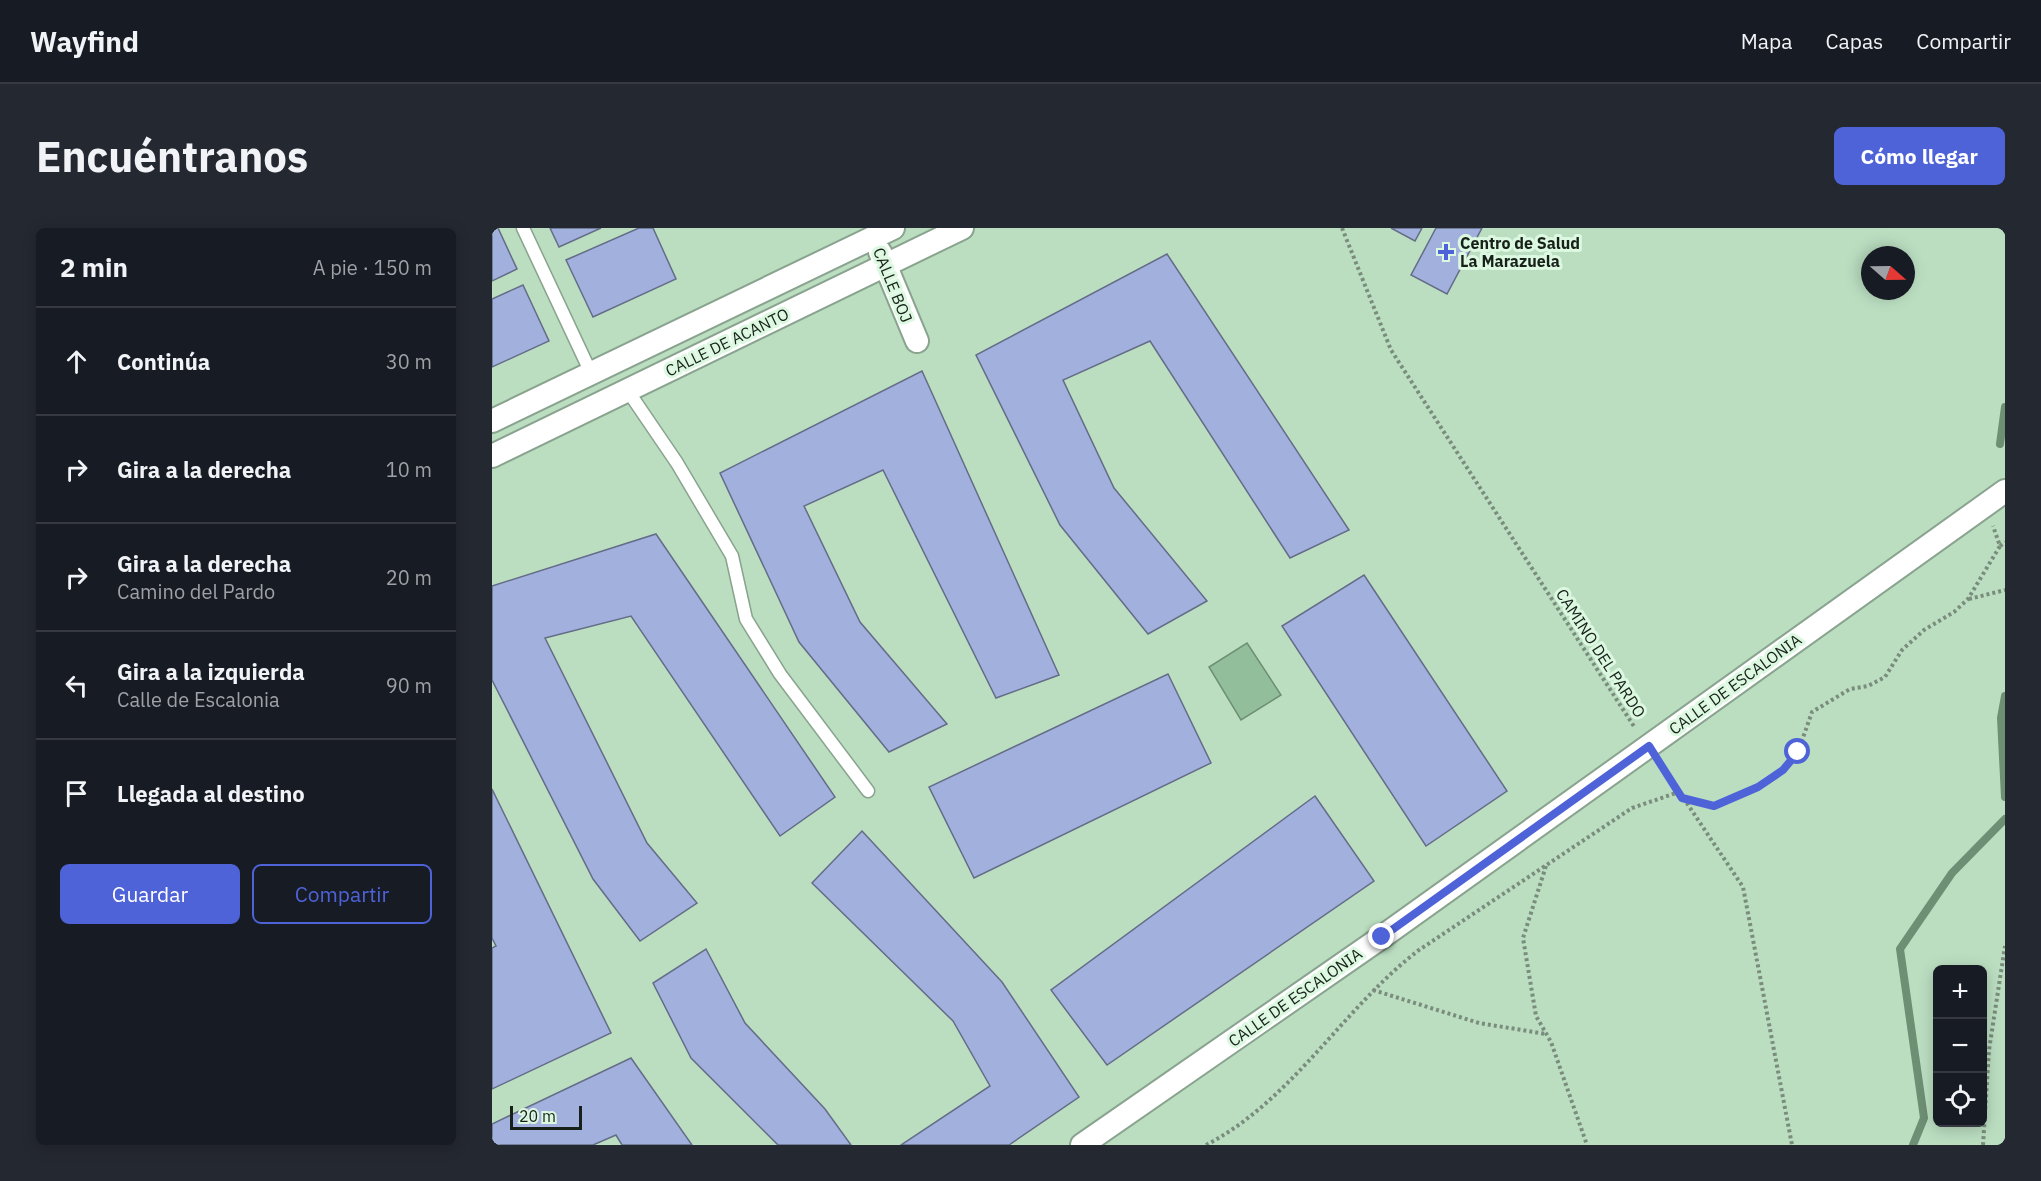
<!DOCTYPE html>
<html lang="es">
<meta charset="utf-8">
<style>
:root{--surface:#171b24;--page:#242831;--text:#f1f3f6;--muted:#9ea1a6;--line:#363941;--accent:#4e63d8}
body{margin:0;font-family:"IBM Plex Sans",sans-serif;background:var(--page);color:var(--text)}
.controls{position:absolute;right:18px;bottom:18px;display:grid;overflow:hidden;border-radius:9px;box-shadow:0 3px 15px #0003}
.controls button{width:54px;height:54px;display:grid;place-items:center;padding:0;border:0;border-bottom:2px solid var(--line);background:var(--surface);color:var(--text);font:30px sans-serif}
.compass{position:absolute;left:1369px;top:18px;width:54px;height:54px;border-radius:50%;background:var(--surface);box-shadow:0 3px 15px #0003;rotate:110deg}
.scale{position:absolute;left:18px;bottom:15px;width:72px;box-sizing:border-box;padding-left:6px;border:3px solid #172119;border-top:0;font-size:16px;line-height:21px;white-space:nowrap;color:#172119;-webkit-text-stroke:4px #dcf8e1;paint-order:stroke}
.stop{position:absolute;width:18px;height:18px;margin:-14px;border:4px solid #4e63d8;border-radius:50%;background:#fff}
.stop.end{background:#4e63d8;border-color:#fff;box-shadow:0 2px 6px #0008}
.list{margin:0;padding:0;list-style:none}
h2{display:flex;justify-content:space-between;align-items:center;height:78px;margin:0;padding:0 24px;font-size:26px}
h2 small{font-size:20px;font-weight:400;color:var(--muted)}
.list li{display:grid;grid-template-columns:39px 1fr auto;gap:18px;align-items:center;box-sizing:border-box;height:108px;padding:0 24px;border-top:2px solid var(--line)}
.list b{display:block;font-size:22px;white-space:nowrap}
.list p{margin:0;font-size:20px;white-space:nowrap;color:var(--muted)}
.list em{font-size:20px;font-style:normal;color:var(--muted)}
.actions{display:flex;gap:12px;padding:18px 24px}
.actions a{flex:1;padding:14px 0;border:2px solid var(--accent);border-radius:9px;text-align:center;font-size:21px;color:var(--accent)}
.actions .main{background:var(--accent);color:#fff}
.icon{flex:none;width:33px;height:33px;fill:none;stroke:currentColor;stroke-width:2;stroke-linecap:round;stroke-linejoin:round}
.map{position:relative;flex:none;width:1513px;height:917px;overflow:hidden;border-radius:9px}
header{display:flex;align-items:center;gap:36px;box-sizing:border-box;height:84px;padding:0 30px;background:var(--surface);border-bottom:2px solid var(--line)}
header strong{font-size:28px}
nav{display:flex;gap:33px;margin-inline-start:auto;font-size:21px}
.intro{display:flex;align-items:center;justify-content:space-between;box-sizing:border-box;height:144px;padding:0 36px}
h1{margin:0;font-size:42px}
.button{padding:15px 27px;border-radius:9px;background:var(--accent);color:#fff;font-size:21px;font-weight:700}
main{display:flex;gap:36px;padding:0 36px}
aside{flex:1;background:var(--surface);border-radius:9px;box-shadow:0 3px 15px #0003}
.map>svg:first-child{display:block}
.green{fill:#bbdec1;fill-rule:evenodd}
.water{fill:#92be9b;stroke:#6d8f74;stroke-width:1.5}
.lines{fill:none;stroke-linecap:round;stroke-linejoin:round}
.stream{stroke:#6d8f74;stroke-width:8}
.building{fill:#a2b0de;stroke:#646c87;stroke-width:1.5}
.lane-casing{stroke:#89a38e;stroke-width:15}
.street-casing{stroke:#89a38e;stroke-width:26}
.path{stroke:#7a8d7d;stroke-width:4;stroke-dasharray:3 3;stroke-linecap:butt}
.lane{stroke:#fff;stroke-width:12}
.street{stroke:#fff;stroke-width:22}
.route{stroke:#4e63d8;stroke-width:8}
.poi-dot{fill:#4e63d8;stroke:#dcf8e1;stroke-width:2}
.labels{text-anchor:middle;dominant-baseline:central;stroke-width:6;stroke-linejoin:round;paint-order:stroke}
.poi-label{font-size:16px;font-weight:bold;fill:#172119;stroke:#dcf8e1;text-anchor:start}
.street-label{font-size:16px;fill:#172119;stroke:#dcf8e1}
</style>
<header>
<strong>Wayfind</strong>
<nav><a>Mapa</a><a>Capas</a><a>Compartir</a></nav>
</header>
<div class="intro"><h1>Encuéntranos</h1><a class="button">Cómo llegar</a></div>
<main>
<aside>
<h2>2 min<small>A pie · 150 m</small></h2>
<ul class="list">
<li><svg class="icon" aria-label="ahead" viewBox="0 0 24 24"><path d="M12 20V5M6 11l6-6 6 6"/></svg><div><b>Continúa</b></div><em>30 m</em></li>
<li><svg class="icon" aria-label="right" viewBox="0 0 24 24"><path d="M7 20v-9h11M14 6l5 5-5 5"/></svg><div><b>Gira a la derecha</b></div><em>10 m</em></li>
<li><svg class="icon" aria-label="right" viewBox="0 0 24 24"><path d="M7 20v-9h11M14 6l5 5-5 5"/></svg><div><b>Gira a la derecha</b><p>Camino del Pardo</p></div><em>20 m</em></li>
<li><svg class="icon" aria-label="left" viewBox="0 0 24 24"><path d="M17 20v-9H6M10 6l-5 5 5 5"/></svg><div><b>Gira a la izquierda</b><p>Calle de Escalonia</p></div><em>90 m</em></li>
<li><svg class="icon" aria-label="arrive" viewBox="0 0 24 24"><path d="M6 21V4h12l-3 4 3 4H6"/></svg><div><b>Llegada al destino</b></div></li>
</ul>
<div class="actions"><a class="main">Guardar</a><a>Compartir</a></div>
</aside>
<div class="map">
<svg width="1513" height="917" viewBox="0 0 1513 917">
<rect width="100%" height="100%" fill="#dcf8e1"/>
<!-- green -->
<path class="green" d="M0,0h1513v917h-1513zM1378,27h36v36h-36zM1446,742h44v152h-44z"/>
<!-- water -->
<path class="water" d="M755,415l34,52 -40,25 -32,-53z"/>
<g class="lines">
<!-- stream -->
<g class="stream">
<path d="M1508,216l5,-37"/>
<path d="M1513,468l-4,22 4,79"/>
<path d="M1421,917l11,-27 -24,-169 52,-76 53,-54"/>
</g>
</g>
<!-- building -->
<g class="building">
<path d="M0,0h6l19,41 -25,12z"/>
<path d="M58,0h51l-42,19z"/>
<path d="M147,0h14l23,51 -83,38 -27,-57z"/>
<path d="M899,0h31l-7,13z"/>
<path d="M944,0h46l-35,66 -36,-19z"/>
<path d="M675,26l182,276 -59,28 -140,-217 -87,39 51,108 93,113 -59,33 -88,-109 -84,-170z"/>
<path d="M31,57l26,56 -57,26v-68z"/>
<path d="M430,143l137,304 -63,23 -113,-228 -79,36 56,116 87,102 -58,28 -90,-110 -79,-169z"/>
<path d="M164,306l179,263 -55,39 -149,-220 -86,22 102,205 50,60 -57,38 -47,-62 -101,-199v-94z"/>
<path d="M872,347l143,216 -81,55 -144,-220z"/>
<path d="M676,446l43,89 -237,115 -45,-91z"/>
<path d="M0,561l119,244 -119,56v-141l4,-2 -4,-8z"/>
<path d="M823,568l59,85 -267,184 -56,-75z"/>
<path d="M370,603l140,151 77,115 -70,48h-108l89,-59 -37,-65 -141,-138z"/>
<path d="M214,721l39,74 80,86 26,36h-73l-87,-87 -38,-75z"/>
<path d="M139,830l61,87h-70l-6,-10 -23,10h-101v-21z"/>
</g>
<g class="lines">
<defs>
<g id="lane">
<path d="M31,0l68,145"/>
<path d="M136,163l49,72 55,93 14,63 34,55 88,117"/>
</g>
<g id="street">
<path d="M388,24l37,89"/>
<path d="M0,193l401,-193"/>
<path d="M0,228l470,-228"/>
<path d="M590,917l300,-208 623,-446"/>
</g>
</defs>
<!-- lane casing -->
<use href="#lane" class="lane-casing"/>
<!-- street casing -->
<use href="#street" class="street-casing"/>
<!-- path -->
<g class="path">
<path d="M850,0l49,122 244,378"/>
<path d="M1508,318l5,-4"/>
<path d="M1477,371l36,-9"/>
<path d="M1168,535l83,124 49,258"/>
<path d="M1191,570l31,8 44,-19 25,-18 15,-17 14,-40 38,-23 18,-3 17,-9 17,-27 22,-20 30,-18 14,-13 32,-53 -7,-20"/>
<path d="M1054,638l-23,72 13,78 15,26 36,103"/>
<path d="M881,762l106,33 67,11"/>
<path d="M714,917c87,-45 137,-137 213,-195l213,-142 47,-16"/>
<path d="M1491,917l6,-95 16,-104"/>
</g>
<!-- lane -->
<use href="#lane" class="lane"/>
<!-- street -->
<use href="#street" class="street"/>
</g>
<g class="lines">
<!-- route -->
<path class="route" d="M890,709l267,-191 33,52 32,8 44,-19 25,-17 15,-18"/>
</g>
<!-- markers -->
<path class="poi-dot" d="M951 15h6v6h6v6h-6v6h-6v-6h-6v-6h6z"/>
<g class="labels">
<!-- poi labels -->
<g class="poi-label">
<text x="968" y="15">Centro de Salud<tspan x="968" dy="18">La Marazuela</tspan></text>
</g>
<!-- street labels -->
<g class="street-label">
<text transform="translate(401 57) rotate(68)">CALLE BOJ</text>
<text transform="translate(235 114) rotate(-26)">CALLE DE ACANTO</text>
<text transform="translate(1109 425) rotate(57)">CAMINO DEL PARDO</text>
<text transform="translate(1243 456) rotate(-36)">CALLE DE ESCALONIA</text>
<text transform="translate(803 769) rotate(-35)">CALLE DE ESCALONIA</text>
</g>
</g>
</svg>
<div class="controls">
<button>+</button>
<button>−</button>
<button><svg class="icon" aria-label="locate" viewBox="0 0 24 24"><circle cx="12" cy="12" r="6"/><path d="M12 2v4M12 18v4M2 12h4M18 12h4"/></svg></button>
</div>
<svg class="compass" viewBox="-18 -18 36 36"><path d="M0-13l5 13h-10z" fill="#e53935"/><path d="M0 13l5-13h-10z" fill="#9ea1a6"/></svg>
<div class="scale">20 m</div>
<div class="stop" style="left:1306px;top:524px"></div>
<div class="stop end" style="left:890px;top:709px"></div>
</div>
</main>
